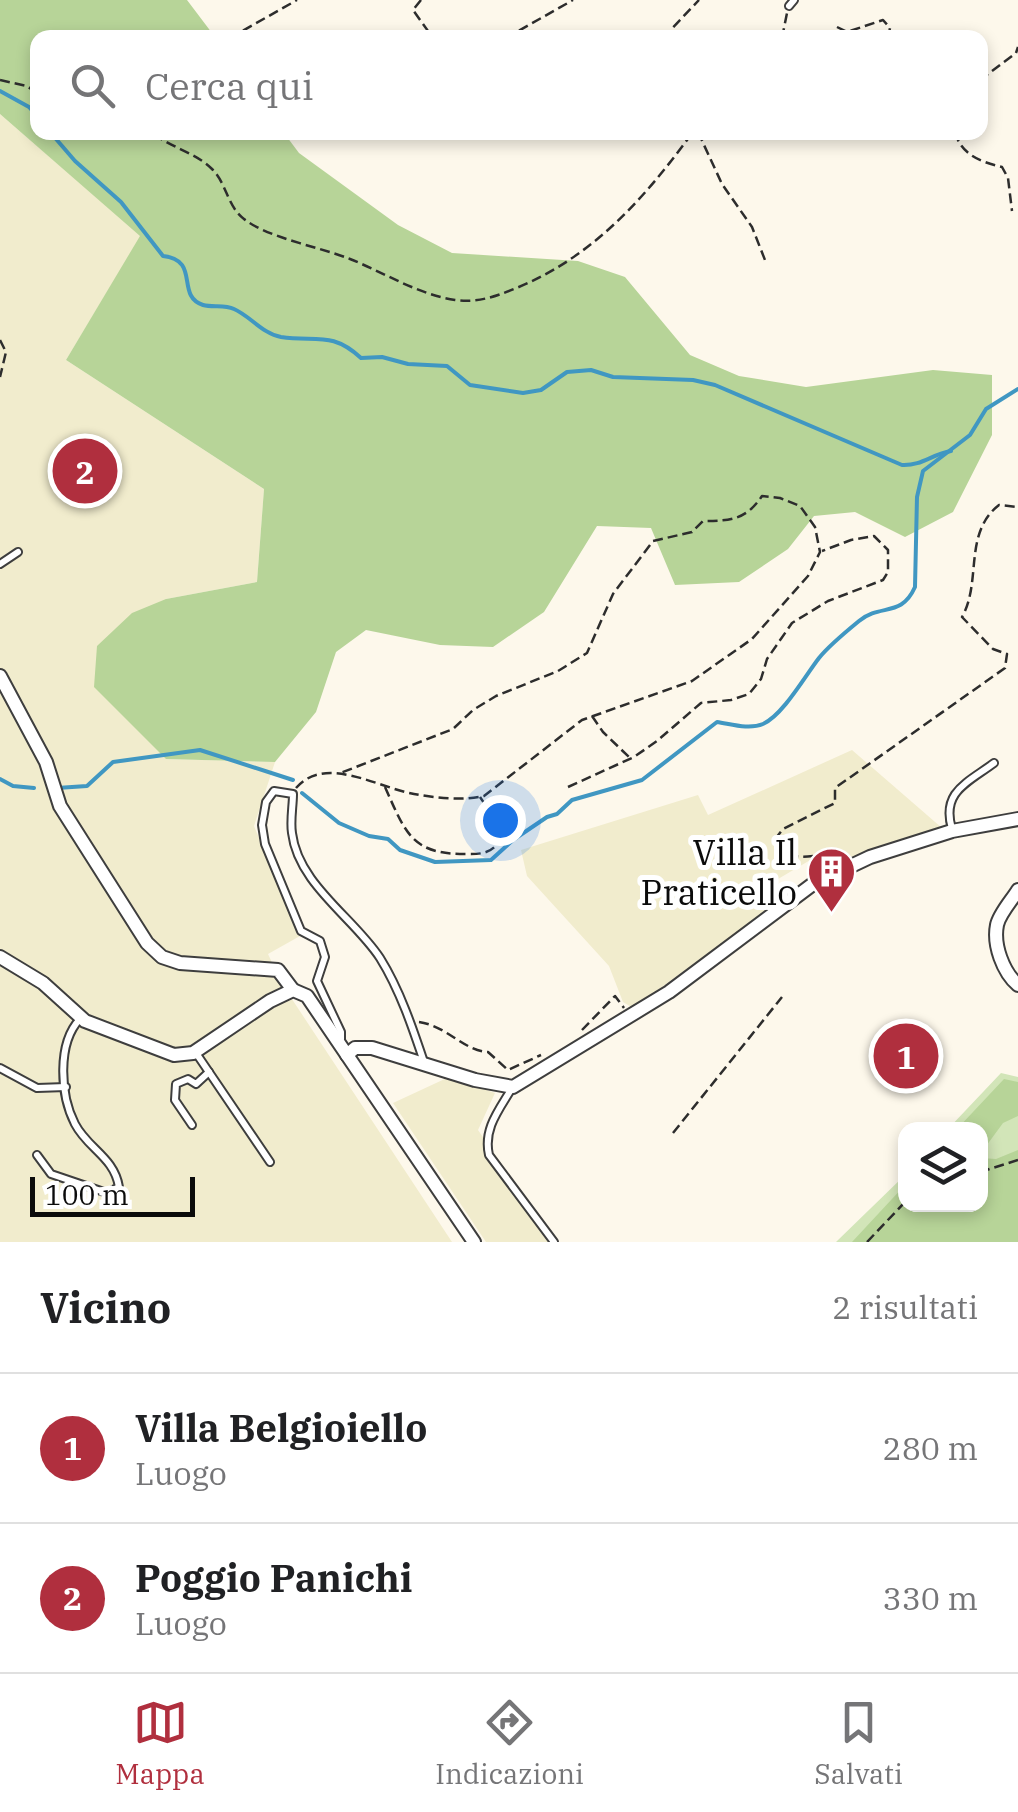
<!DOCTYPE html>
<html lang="it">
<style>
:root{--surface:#fff;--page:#f6f6f6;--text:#202124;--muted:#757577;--line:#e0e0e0;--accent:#b02f3e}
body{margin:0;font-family:"IBM Plex Serif",serif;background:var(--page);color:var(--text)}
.controls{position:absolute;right:30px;bottom:30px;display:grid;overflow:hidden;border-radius:20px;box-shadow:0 5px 15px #0003}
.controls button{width:90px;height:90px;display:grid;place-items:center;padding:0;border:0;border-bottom:2px solid var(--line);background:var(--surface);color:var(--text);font:50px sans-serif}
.scale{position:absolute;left:30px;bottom:25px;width:165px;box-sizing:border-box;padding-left:10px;border:5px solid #0b0b0b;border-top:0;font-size:28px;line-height:35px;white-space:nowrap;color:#0b0b0b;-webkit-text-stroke:8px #fff;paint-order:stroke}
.you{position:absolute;left:500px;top:820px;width:35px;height:35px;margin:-25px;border:8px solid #fff;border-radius:50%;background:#1a73e8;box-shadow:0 0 0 15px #1a73e833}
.badge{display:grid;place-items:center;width:65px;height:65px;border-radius:50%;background:var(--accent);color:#fff;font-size:32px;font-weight:700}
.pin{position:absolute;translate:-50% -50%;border:5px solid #fff;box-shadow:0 2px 10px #0006}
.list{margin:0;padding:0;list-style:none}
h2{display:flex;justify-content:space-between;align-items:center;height:130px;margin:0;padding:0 40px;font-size:42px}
h2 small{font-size:32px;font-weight:400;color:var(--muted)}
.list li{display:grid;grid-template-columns:65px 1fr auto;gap:30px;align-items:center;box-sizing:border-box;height:150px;padding:0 40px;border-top:2px solid var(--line)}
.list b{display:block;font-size:38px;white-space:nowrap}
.list p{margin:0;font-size:32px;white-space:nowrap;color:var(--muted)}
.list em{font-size:32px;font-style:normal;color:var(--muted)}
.icon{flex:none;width:55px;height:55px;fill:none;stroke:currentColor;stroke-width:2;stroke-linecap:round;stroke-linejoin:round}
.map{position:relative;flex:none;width:1018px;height:1242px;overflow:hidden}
.search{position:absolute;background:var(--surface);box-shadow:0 5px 15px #0003;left:30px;right:30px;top:30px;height:110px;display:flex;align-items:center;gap:25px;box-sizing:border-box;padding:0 35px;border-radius:20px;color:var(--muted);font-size:38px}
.sheet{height:430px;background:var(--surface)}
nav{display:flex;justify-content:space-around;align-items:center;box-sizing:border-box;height:140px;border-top:2px solid var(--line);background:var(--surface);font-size:28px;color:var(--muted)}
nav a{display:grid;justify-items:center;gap:5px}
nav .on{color:var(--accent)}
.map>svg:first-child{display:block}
.farmland{fill:#f1eccd}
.green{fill:#d2e5b8}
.forest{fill:#b7d498}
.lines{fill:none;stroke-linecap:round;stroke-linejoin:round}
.stream{stroke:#4097c2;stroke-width:4}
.lane-casing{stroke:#3e3e3e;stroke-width:10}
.street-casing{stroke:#3e3e3e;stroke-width:16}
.path{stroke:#2d2d2d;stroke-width:2.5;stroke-dasharray:10 5;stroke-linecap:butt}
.lane{stroke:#fff;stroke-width:6}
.street{stroke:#fff;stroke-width:12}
.labels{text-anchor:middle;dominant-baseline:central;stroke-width:10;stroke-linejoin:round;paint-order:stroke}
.poi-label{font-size:35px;fill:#0b0b0b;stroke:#fff;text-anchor:end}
</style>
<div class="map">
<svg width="1018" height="1242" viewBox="0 0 1018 1242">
<rect width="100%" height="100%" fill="#fdf8eb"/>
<!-- farmland -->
<g class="farmland">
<path d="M0,114l141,122 -75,124 198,129 -7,93 -91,17v160l109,3 -21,64 46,110 -32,18 14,30 170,258h-452z"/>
<path d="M852,750l90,78 -116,37 -14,-6 -39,23 7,16 -22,19 -125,91 -10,-6 -14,-36 -82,-90 -6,-26 177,-55 10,20z"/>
<path d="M449,1077l46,16 -17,37 78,112h-70l-93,-139z"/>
</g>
<!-- green -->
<path class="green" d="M1001,1073l17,4v165h-182l69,-67 1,29h74v-74l-32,-1z"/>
<!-- forest -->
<g class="forest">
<path d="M0,0h187l28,37 -177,1v94l246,1 15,20 99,72 54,28 126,8 47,16 65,78 49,21 67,11 127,-17 59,5v60l-39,77 -48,25 -50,-25 -41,4 -26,33 -49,33 -64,3 -24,-57 -54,-2 -53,86 -51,35 -53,-2 -74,-15 -30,22 -20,60 -41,50 -109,-3 -72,-72 3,-41 35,-33 34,-14 91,-17 7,-93 -198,-129 74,-124 -140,-122z"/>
<path d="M1004,1079l14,3v34l-15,7 -22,30 -1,-23 -23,-1z"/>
<path d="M1018,1150v92h-166l53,-57 1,19h74l1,-46 15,1z"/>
</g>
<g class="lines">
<!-- stream -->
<g class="stream">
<path d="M0,91l29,16 9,10"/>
<path d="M50,132l25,29 46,41 42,54c38,4 12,40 40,49 10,3 21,-1 31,4 16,7 29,25 47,28 35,5 51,-6 80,21l21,-1 26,7 39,2 23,19 53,8 18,-3 26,-18 24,-2 22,7 80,3 22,5 187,80c20,1 30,-11 49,-14"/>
<path d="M0,779l13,7 21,2"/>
<path d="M57,788l30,-2 26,-24 87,-12 93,30"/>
<path d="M302,793l37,30 30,13 19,3 12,11 35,12 56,-2 22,-20 34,-23 10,-3 15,-14 70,-20 75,-58c14,2 32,8 46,2 20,-9 42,-48 56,-66 8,-10 29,-28 40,-37 22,-18 42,-3 56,-34l2,-90 6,-26 47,-36 16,-26 32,-20"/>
</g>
<defs>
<g id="lane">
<path d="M789,6l5,-6"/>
<path d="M0,564l18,-12"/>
<path d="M952,829c-11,-37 15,-46 42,-66"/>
<path d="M341,1039v-7l-24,-51 8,-24 -5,-16 -19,-10 -36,-87 -3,-19 4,-23 8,-11 19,3c0,12 -3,27 -1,39 6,51 62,85 88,125 20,32 33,71 45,107"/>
<path d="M196,1053l74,109"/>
<path d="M0,1068l37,20 29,-1"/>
<path d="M512,1088c-13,22 -29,41 -23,67l65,87"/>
<path d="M192,1125l-17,-25 1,-16 12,-5 8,5 13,-12"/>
<path d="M37,1155l14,19 56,19 12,-6c-5,-30 -31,-38 -44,-63 -15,-29 -18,-81 5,-105"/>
</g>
<g id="street">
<path d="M0,676l46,86 14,44 87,137 15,14 18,6 98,7 15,20"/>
<path d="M1018,890c-6,10 -19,24 -21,35 -4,20 6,47 21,60"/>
<path d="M0,957l43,26 42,38 89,34 19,-2 77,-52 23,-11 14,6 167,246"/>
<path d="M347,1055l8,-7h17l103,32 38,7 156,-95 144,-108 57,-27 82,-26 66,-12"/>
</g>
</defs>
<!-- lane casing -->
<use href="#lane" class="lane-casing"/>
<!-- street casing -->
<use href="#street" class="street-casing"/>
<!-- path -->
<g class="path">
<path d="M421,0l-8,10 20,28"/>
<path d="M837,27l10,5 36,-12 7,8 -2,10"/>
<path d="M230,38l67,-38"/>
<path d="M506,38l67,-38"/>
<path d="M663,38l36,-38"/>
<path d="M782,38l5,-25"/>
<path d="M0,80l27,6 11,8"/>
<path d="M980,80l36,-27 2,-6"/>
<path d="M140,132l43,5 14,-5"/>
<path d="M698,132l24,52 30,43 13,33"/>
<path d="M955,132c6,23 26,30 47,35l6,11 4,33"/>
<path d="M154,134c18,14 42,19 58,35 15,15 15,37 32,50 24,19 76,28 106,40 35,14 67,35 105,41 22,3 39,-3 59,-11 78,-31 130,-90 179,-157"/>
<path d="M0,340l6,12 -6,25"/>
<path d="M592,716l11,16 26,25"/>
<path d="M385,787c21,47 27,68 83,67 16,0 24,-1 33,-15l-4,-17 -17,-25"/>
<path d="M568,787l66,-30 23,-16 44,-38 30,-3 18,-6 12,-15 6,-20 25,-36 36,-22 55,-21 5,-8v-22l-14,-14 -23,4 -29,11"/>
<path d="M296,788c29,-34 83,0 118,6 22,4 49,7 70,2l98,-76 110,-39 60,-42 56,-63 12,-24 -5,-25 -15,-21 -20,-8 -18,-2c-16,24 -32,25 -59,25l-11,11 -39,9 -40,53 -26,59 -29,18 -62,25 -23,14 -20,19 -115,45"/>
<path d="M843,856c-22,-6 -40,8 -62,-5l-5,-13 7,-9 52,-26v-15l170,-120 2,-14 -14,-5 -31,-32c20,-35 1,-84 37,-112l19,2"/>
<path d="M419,1022c28,4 45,29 69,30l20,18 33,-15"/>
<path d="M582,1030l33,-34 9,12"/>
<path d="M673,1133l109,-136"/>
<path d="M980,1172l38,-12"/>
<path d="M867,1242l39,-41"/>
</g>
<!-- lane -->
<use href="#lane" class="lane"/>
<!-- street -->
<use href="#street" class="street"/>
</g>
<!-- icons -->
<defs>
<symbol id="building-pin" viewBox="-11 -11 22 30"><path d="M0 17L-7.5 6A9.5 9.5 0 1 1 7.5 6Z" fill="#b02f3e" stroke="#fff"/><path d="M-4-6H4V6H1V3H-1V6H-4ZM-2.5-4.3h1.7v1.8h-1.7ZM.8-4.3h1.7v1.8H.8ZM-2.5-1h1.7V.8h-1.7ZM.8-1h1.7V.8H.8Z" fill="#fff"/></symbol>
</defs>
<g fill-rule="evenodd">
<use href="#building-pin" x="804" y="844" width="55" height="75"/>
</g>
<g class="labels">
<!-- poi labels -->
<g class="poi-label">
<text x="797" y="852">Villa Il<tspan x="797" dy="40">Praticello</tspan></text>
</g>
</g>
</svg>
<div class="controls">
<button><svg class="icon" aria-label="layers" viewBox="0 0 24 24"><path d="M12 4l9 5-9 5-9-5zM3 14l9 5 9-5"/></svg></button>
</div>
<div class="scale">100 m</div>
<div class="you"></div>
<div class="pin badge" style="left:906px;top:1056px">1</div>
<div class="pin badge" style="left:85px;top:471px">2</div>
<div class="search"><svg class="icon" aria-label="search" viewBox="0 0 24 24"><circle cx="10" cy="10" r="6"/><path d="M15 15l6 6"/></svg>Cerca qui</div>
</div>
<section class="sheet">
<h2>Vicino<small>2 risultati</small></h2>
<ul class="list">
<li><span class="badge">1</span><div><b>Villa Belgioiello</b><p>Luogo</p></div><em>280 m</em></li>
<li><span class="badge">2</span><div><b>Poggio Panichi</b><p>Luogo</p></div><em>330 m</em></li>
</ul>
</section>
<nav>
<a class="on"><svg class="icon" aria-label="map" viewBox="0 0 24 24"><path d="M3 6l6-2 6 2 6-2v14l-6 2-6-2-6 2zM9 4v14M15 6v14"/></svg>Mappa</a>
<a><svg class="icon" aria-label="directions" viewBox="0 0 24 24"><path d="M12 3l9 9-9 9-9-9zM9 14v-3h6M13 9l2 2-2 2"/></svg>Indicazioni</a>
<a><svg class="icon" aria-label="saved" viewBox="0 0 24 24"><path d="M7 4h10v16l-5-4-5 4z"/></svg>Salvati</a>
</nav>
